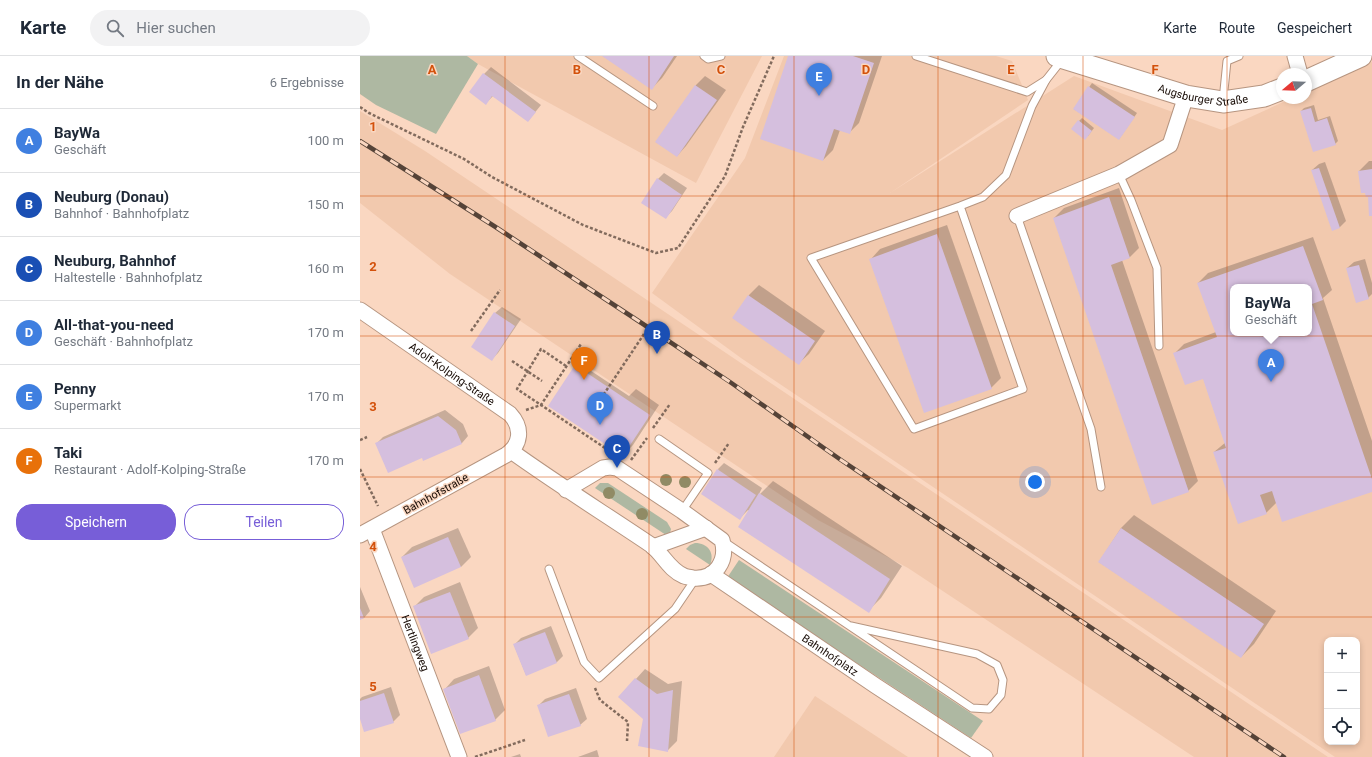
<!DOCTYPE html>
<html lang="de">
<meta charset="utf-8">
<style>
:root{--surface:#fff;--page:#f2f2f3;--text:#1f2937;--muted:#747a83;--line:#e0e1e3;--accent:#775ed8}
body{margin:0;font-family:Roboto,sans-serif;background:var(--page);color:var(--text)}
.controls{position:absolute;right:12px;bottom:12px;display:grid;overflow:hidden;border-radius:8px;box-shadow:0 2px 6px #0003}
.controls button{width:36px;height:36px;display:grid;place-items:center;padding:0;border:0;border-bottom:1px solid var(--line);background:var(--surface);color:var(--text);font:20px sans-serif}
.compass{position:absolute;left:916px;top:12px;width:36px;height:36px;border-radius:50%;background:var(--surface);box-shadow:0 2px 6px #0003;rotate:251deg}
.you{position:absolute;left:675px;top:426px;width:14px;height:14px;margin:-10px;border:3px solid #fff;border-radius:50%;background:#1a73e8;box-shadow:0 0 0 6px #1a73e833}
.badge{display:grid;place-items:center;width:26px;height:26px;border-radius:50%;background:var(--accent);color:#fff;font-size:13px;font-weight:700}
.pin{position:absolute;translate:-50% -33px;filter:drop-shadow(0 1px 2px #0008)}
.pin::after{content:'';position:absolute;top:21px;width:14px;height:12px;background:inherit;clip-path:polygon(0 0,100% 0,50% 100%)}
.popup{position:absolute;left:870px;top:228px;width:82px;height:52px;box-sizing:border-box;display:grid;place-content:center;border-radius:8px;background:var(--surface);filter:drop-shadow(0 1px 3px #0005);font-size:13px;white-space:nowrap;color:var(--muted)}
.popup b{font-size:15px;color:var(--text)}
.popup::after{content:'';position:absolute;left:50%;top:100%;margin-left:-8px;border:8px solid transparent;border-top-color:var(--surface)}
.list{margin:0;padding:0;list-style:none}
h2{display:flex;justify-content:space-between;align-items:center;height:52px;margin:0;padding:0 16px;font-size:17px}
h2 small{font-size:13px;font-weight:400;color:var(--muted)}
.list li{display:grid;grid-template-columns:26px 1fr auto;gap:12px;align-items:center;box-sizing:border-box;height:64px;padding:0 16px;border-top:1px solid var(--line)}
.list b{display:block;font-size:15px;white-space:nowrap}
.list p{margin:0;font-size:13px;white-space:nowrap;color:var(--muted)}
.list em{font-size:13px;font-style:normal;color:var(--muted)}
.actions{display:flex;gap:8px;padding:12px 16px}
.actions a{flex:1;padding:9px 0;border:1px solid var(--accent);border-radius:16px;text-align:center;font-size:14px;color:var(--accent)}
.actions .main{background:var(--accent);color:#fff}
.icon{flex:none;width:22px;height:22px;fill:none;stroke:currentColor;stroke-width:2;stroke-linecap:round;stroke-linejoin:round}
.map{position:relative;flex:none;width:1012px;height:701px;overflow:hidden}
header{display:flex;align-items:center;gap:24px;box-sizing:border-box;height:56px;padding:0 20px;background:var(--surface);border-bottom:1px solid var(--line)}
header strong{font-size:19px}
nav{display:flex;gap:22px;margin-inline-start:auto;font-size:14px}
.search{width:280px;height:36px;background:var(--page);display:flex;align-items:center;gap:10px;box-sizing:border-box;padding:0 14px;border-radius:22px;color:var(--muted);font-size:15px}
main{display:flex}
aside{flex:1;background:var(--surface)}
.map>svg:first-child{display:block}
.built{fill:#f2c9ae;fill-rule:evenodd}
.green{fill:#aeb8a2}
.shadow{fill:#0003;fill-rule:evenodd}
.building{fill:#d5bfde;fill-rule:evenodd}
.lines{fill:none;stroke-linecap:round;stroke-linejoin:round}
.lane-casing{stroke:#b69580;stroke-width:9}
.street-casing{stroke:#b69580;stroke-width:17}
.secondary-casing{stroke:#b69580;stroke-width:23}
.path{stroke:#826b5d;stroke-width:2.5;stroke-dasharray:3 2;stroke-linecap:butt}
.lane{stroke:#fff;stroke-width:7}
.street{stroke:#fff;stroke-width:15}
.secondary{stroke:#fff;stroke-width:21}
.rail-casing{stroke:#554338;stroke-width:4.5}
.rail{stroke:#fad7c1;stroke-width:3;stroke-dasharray:9;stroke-linecap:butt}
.tree{fill:#908b65}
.grid{fill:none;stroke:#d3510b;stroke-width:1;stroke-opacity:0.55}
.labels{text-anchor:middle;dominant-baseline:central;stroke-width:3;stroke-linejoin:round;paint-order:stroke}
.street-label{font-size:11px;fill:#160a04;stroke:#fad7c1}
.grid-label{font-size:13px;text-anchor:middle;font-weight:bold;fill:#d3510b;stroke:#fad7c1;stroke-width:3;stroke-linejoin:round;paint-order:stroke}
</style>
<header>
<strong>Karte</strong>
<div class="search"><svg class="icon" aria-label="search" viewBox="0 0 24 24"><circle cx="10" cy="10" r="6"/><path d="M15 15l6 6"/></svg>Hier suchen</div>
<nav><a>Karte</a><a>Route</a><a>Gespeichert</a></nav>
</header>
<main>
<aside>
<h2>In der Nähe<small>6 Ergebnisse</small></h2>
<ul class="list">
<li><span class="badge" style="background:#3f7fe0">A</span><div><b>BayWa</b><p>Geschäft</p></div><em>100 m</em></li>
<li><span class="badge" style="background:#1a4fb4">B</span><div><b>Neuburg (Donau)</b><p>Bahnhof · Bahnhofplatz</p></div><em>150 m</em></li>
<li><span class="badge" style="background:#1a4fb4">C</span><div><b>Neuburg, Bahnhof</b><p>Haltestelle · Bahnhofplatz</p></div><em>160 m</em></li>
<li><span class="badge" style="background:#3f7fe0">D</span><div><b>All-that-you-need</b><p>Geschäft · Bahnhofplatz</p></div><em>170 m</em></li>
<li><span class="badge" style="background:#3f7fe0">E</span><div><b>Penny</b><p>Supermarkt</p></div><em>170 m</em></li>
<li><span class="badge" style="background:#e8710a">F</span><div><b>Taki</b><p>Restaurant · Adolf-Kolping-Straße</p></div><em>170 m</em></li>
</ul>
<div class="actions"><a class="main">Speichern</a><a>Teilen</a></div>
</aside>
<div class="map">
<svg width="1012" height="701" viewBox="0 0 1012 701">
<rect width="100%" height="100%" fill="#fad7c1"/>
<!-- built -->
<g class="built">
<path d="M107,0h295l-66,127 -218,-119z"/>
<path d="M424,0h212l16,5 16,39 -138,93 184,-117 148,54 70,-32h14v-6l66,-30v695h-37l-594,-399 -89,-65 93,-135zM873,231h76v46h-76zM967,584h30v102h-30z"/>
<path d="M0,55l65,40 903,606h-134l-286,-189 -90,-48 -368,-246 -90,-71z"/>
<path d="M455,640l93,61h-134z"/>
</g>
<!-- green -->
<g class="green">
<path d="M0,0h107l11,8 -42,70 -60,-29 -16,-11z"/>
<path d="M240,427h8l59,39 4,7 -2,8 -74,-49z"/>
<path d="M335,487c13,0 20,10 15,22l-24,-16 4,-4z"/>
<path d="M379,504l244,161 -12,17 -244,-160z"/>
</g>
<!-- shadow -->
<g class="shadow">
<path d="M243,0h74l-15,22 -10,10z"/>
<path d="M429,0h93l-23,67 -10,10 -9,-3 -7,20 -10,10z"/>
<path d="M131,11l50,38 -13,16 -35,-25 -7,7 -2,-29z"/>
<path d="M345,20l21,14 -40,56 -9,10 -21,-14 40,-57z"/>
<path d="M732,27l45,30 -18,26 -45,-30z"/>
<path d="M954,49l4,15 12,-4 8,25 -3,3 -34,-33 3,-3z"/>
<path d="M722,62l12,10 -6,8 -9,-15z"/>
<path d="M1009,105h3v54l-3,-20 -10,-24z"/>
<path d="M965,106l21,59 -7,7 -27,-58 7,-6z"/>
<path d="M304,117l23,15 -15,23 -7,7 -7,-39z"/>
<path d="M759,132l20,60 -10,10 -7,2 76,221 -10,10 -134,-273 10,-10z"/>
<path d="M587,169l54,153 -10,10 -120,-129 9,-10z"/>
<path d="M953,181l19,53 -9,8 49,143v50l-95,11 -11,11 -52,-61 12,-10 -23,-65 -29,-23 10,-10 32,-12 -18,-49 10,-10zM873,231h76v46h-76z"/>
<path d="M1005,203l7,24v11l-4,4 -21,-30 7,-6z"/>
<path d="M399,229l66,46 -16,23 -10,9 -66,-45 16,-23z"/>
<path d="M142,251l19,12 -23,34 -6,6 3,-46z"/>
<path d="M219,307l50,33 7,-7 23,16 -26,40 -10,10 -47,-89z"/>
<path d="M85,354l18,14 5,12 -6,7 -38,16 -1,-2 -47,-13 7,-7z"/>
<path d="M364,407l38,25 -4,8 15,-15 129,85 -21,32 -13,13 -120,-101 -8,8 -22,-49z"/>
<path d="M774,459l142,96 -22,33 -13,13 -142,-95 22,-34z"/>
<path d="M98,472l13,29 -10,10 -59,-10 10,-10z"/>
<path d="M100,526l18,46 -10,10 -54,-31 10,-10z"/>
<path d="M0,531l10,24 -6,7 -4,1z"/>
<path d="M191,570l12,30 -6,6 -31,13 -12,-30 7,-7z"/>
<path d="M129,610l16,44 -10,10 -50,-31 9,-10z"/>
<path d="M285,613l23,15 14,-3 -5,60 -10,10 -23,-33 -8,-39z"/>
<path d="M31,631l9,28 -7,7 -33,-6v-17l2,-2z"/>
<path d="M216,632l11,31 -7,6 -42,-19 7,-7z"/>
<path d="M237,694l2,7h-21z"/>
<path d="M160,698l1,3h-10z"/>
</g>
<!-- building -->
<g class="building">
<path d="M242,0h72l-22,34z"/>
<path d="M428,0h65l21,7 -24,71 -16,-5 -11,32 -63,-22z"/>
<path d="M123,17l53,39 -8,10 -36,-26 -6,9 -17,-13z"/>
<path d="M335,29l22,15 -40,57 -22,-15z"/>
<path d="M728,30l47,31 -16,23 -46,-31z"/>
<path d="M951,52l4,14 12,-4 9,27 -23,7 -13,-41z"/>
<path d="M718,64l14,11 -7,9 -14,-11z"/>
<path d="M959,112l21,60 -8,3 -21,-61z"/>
<path d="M1012,113v47h-3l-1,-19h-2l-1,-4h-4l-3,-22z"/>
<path d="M297,122l25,17 -16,24 -25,-16z"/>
<path d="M749,141l21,61 -19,7 78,227 -37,13 -99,-287z"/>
<path d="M577,178l55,155 -68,24 -55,-154z"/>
<path d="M943,190l20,54 -11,4 60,175v13l-90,30 -10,-31 -12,4 7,19 -29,10 -25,-72 13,-4 -23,-69 -18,6 -12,-32 44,-16 -20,-54zM873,231h76v46h-76z"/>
<path d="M999,209l10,34 -13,4 -10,-35z"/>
<path d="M388,239l67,46 -16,24 -67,-47z"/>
<path d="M134,256l21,14 -23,35 -21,-14z"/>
<path d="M215,309l75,50 -27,41 -75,-50z"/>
<path d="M78,360l18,14 6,14 -39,17 -1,-3 -34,15 -13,-30z"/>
<path d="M357,413l39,26 -16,25 -39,-26z"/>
<path d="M399,437l131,86 -21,34 -131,-86z"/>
<path d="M761,472l143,96 -23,34 -143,-96z"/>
<path d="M88,481l13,30 -47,21 -13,-31z"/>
<path d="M90,536l19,47 -38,15 -18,-48z"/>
<path d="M0,552l4,10 -4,2z"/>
<path d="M185,576l12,31 -31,13 -13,-32z"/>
<path d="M119,619l17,46 -36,13 -17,-45z"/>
<path d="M275,622l22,16 16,-4 -5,62 -30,-6 5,-27 -25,-22z"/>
<path d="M24,637l10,30 -30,9 -4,-13v-18z"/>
<path d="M209,638l12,32 -33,11 -11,-32z"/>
</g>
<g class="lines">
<defs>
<g id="lane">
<path d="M218,0l75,50"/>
<path d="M344,0l4,3 13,-3"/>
<path d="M556,0l111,36 19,-12 15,-19"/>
<path d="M863,44l4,-39 12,-5"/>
<path d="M759,118l12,26 26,68 2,78"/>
<path d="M600,150l63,183 -109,40 -103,-171 149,-52 23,-9 23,-22 26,-69 14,-26"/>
<path d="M657,160l74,213 10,58"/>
<path d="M299,383l49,34 -26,38"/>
<path d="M363,485l249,167 17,1 12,-14 2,-15 -6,-15 -20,-11 -126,-28"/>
<path d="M189,513l35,93 15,16 76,-69 21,-31"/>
</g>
<g id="street">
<path d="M935,0l5,18"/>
<path d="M657,160l102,-42 51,-29 16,-49"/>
<path id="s1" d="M0,254l150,104c13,14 11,31 -4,41l-146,80"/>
<path d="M151,395c46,33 94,63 140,94 12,9 18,25 33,31 2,1 6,1 9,2 23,2 35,-18 29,-38l-40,-29 -65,-43 -7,-1 -7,1 -37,22"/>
<path id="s2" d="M12,473l87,228"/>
<path d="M293,491l53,-19"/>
<path id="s3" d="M351,518l165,112 109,71"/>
</g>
<g id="secondary">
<path id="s4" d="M697,0l129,40 37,6 41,-6 18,-7"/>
<path d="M946,25l55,-25"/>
</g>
</defs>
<!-- lane casing -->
<use href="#lane" class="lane-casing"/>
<!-- street casing -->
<use href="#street" class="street-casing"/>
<!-- secondary casing -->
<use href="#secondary" class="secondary-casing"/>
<!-- path -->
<g class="path">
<path d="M0,51l9,6 95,46 28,18 91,48 73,28 22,-5 47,-72 18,-49 31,-71"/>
<path d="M111,275l29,-41"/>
<path d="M152,305l30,20"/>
<path d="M206,310l-25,-17 -24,40 24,16 40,-61"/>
<path d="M238,347l46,-69"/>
<path d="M166,354l15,-5 67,45"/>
<path d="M293,372l17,-24"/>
<path d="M0,384l7,-3"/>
<path d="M271,404l16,-22"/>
<path d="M355,407l14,-20"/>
<path d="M0,413l18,37"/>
<path d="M235,632l5,12 28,22 -1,19"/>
<path d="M115,701l50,-17"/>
</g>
<!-- lane -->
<use href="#lane" class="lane"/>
<!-- street -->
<use href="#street" class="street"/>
<!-- secondary -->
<use href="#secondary" class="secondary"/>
<defs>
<path id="rail" d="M0,85l134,85 146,96 90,60 111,78 443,297"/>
</defs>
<!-- rail casing -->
<use href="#rail" class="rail-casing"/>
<!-- rail -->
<use href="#rail" class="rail"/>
</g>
<!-- trees -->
<g class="tree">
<circle cx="306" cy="424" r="6"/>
<circle cx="325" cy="426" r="6"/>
<circle cx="249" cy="437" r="6"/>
<circle cx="282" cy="458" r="6"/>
</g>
<!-- grid -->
<path class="grid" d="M145,0v701M289,0v701M434,0v701M578,0v701M723,0v701M867,0v701M0,140h1012M0,280h1012M0,421h1012M0,561h1012"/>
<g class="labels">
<!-- street labels -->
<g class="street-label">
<text stroke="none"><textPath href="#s4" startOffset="152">Augsburger Straße</textPath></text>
<text stroke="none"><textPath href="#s1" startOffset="112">Adolf-Kolping-Straße</textPath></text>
<text transform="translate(76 438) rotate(-29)">Bahnhofstraße</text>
<text stroke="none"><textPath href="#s2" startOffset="122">Hertlingweg</textPath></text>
<text stroke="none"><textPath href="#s3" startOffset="144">Bahnhofplatz</textPath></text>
</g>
</g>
<g class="grid-label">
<text x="72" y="18">A</text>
<text x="217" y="18">B</text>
<text x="361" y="18">C</text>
<text x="506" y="18">D</text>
<text x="651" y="18">E</text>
<text x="795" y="18">F</text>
<text x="13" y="75">1</text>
<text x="13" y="215">2</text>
<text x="13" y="355">3</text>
<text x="13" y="495">4</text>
<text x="13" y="635">5</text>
</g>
</svg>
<div class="controls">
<button>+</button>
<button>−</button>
<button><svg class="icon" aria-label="locate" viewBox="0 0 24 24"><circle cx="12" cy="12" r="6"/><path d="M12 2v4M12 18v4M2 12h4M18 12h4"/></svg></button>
</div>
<svg class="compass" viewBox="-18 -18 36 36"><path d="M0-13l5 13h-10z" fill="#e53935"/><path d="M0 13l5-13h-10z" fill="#747a83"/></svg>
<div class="you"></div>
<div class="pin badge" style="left:911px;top:326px;background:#3f7fe0">A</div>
<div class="popup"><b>BayWa</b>Geschäft</div>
<div class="pin badge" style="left:297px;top:298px;background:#1a4fb4">B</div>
<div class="pin badge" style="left:257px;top:412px;background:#1a4fb4">C</div>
<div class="pin badge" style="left:240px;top:369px;background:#3f7fe0">D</div>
<div class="pin badge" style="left:459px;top:40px;background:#3f7fe0">E</div>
<div class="pin badge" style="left:224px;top:324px;background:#e8710a">F</div>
</div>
</main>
